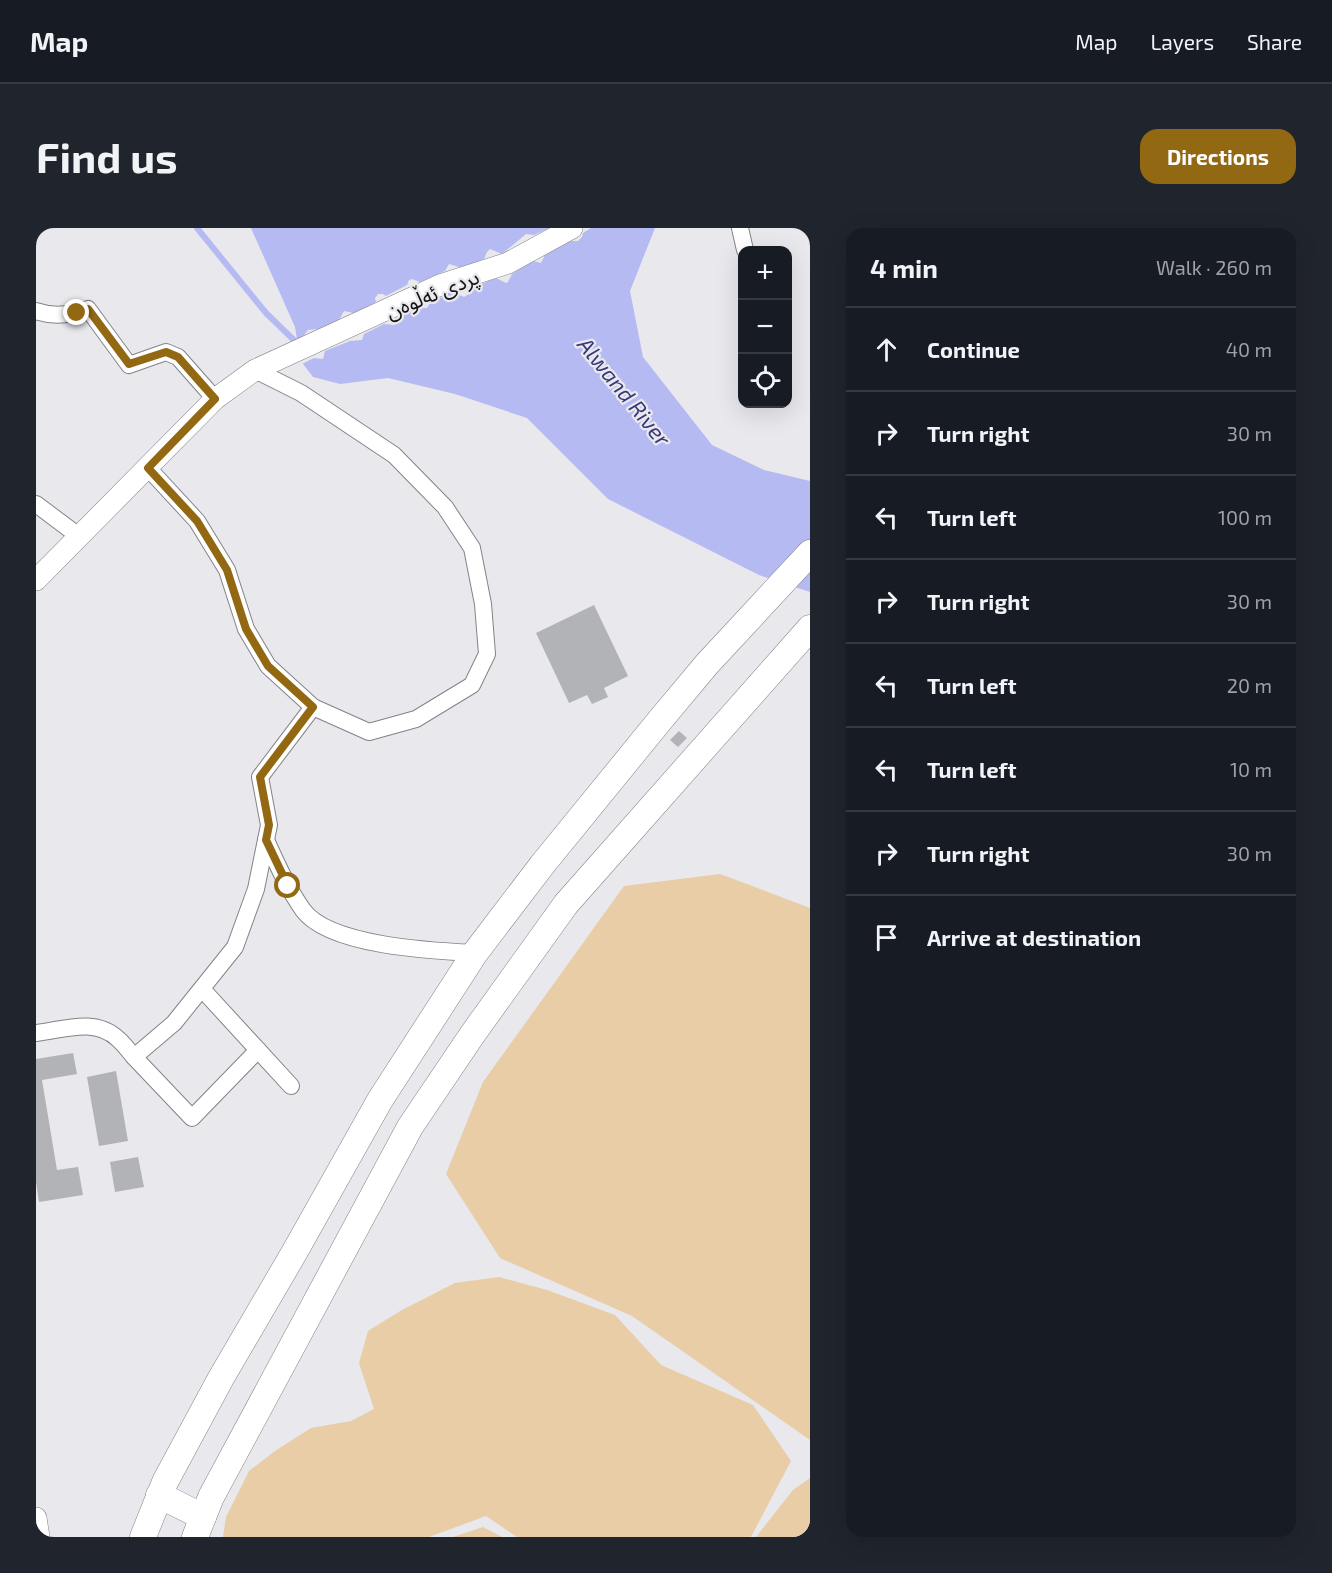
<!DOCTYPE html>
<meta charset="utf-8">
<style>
:root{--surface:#171b24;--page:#20242c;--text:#f1f3f6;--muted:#9ea1a6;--line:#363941;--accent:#936813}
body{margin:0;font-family:"Exo 2","Noto Sans Arabic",sans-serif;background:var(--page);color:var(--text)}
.controls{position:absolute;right:18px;top:18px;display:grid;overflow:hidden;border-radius:12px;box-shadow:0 6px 24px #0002}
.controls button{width:54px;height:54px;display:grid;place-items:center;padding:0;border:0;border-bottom:2px solid var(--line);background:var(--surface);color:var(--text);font:30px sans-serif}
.stop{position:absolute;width:18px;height:18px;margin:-14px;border:4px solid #936813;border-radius:50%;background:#fff}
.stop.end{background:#936813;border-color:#fff;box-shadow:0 2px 6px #0008}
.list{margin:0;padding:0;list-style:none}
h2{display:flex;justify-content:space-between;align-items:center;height:78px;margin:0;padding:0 24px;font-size:26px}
h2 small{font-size:20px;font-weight:400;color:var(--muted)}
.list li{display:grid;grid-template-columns:39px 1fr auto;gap:18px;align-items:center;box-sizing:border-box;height:84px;padding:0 24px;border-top:2px solid var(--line)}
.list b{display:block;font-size:22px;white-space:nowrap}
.list em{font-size:20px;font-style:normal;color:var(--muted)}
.icon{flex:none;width:33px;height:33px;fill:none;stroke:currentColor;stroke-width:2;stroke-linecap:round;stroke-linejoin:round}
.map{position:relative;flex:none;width:774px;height:1309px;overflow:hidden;border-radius:18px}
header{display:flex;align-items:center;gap:36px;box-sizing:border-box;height:84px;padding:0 30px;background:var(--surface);border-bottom:2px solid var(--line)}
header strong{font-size:28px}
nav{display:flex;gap:33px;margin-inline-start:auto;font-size:21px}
.intro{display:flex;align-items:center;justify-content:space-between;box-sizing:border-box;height:144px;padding:0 36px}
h1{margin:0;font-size:42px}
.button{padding:15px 27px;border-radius:18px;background:var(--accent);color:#fff;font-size:21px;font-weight:700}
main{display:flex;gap:36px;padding:0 36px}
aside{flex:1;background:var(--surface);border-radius:18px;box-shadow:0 6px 24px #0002}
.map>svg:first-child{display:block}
.green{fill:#e8cda6}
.water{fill:#b5baf3}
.pier{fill:#e8e8ed}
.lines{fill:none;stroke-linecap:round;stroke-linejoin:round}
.stream{stroke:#b5baf3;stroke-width:6}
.building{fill:#b2b3b7}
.minor-casing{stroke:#838387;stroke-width:18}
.tertiary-casing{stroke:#838387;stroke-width:22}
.primary-casing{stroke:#838387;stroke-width:27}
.minor{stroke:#fff;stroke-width:16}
.tertiary{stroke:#fff;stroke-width:21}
.primary{stroke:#fff;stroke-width:26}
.route{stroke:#936813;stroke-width:8}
.labels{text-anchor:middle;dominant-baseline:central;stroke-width:4.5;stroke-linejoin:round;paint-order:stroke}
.street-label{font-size:21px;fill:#141415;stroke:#e8e8ed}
.water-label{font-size:22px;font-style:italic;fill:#39387a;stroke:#e8e8ed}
</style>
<header>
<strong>Map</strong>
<nav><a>Map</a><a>Layers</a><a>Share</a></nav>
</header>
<div class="intro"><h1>Find us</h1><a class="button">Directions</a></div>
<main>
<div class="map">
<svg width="774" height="1309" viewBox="0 0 774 1309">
<rect width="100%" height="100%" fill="#e8e8ed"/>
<!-- green -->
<g class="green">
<path d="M684,646l90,34v532l-178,-124 -132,-58 -54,-84 37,-92 141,-196z"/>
<path d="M463,1049l48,13 68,25 46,50 92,40 38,56 -40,76h-234l-31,-21 -57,21h-206l3,-20 23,-46 26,-20 36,-23 40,-7 23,-12 -15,-46 9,-32 34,-21 53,-27z"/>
<path d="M774,1250v59h-54l37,-47z"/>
<path d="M447,1299l19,10h-49z"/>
</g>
<!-- water -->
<path class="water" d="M215,0h404l-25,63 13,66 69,88 52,25 46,11v111l-51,-17 -151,-76 -81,-81 -72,-24 -67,-16 -48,6 -27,-7 -13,-17 -5,-33z"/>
<!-- pier -->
<path class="pier" d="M513,0h42l-8,5 -1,4 -4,4h-8l-25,14 -4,8 -8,-2 -21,13 -4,8 -2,1 -10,-5 -24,10 -3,6 -5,3 -12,-5 -22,11 -3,5 -11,-1 -19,9 -2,9 -11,-1 -20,10 -2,6 -12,1 -25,10 -2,8 -9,-1 -14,7 -3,-5 4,-21 7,-9 10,-1 21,-9 5,-9 10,2 22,-11 -1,-4 3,-4h5l3,2 21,-11 2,-5 3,-1 8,3 25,-11 4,-7 13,4 22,-9 3,-7 3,-3 12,5 24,-20 8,1z"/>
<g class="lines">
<!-- stream -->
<path class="stream" d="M161,0l69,85 32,31"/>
</g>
<!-- building -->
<g class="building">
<path d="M558,377l34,71 -24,12 4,9 -16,7 -5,-9 -18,8 -33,-70z"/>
<path d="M643,503l8,7 -9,9 -8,-7z"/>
<path d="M37,825l4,21 -35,6 15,90 21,-3 5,28 -44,7 -3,-20v-123z"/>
<path d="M80,843l12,70 -29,5 -12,-69z"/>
<path d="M102,929l6,30 -29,5 -5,-30z"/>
</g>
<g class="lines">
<defs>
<g id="minor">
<path d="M704,0l5,22"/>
<path d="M0,83c17,6 35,4 52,-2l41,56 37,-13 12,5 37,42"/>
<path d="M112,240l49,53 30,49 19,59 22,37 45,41 56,25 47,-13 56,-34 15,-31 -4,-50 -11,-56 -27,-41 -51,-52 -93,-62 -46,-23"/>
<path d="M0,276l44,33"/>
<path d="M230,612c11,24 22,49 37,70 26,36 130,41 172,43"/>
<path d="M166,761l89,97"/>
<path d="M0,805c27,-3 59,-16 82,6 6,5 11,12 16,18l40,-34 61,-76 21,-58 13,-64 -9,-48 53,-70"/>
<path d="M98,829l58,61 66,-68"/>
</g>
<g id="tertiary">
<path d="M0,352l179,-181 40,-29 185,-85 68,-22 64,-35"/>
<path d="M0,1290l3,19"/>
</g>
<g id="primary">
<path d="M123,1267l44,22"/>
<path d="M107,1309l22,-55 56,-104 73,-125 86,-153 95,-147 67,-88 119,-146 46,-55 103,-111"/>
<path d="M159,1309l16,-40 199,-370 62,-92 94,-131 244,-276"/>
</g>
</defs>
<!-- minor casing -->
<use href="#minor" class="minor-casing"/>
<!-- tertiary casing -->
<use href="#tertiary" class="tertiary-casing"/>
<!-- primary casing -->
<use href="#primary" class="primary-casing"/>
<!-- minor -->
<use href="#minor" class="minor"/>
<!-- tertiary -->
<use href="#tertiary" class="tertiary"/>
<!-- primary -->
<use href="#primary" class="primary"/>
</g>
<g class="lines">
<!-- route -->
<path class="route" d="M41,85l11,-4 41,55 37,-12 12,5 37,42 -67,69 49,53 30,49 19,59 22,37 45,41 -53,70 9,48 -3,15 22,46"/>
</g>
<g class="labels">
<!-- street labels -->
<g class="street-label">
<text transform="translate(396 65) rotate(-22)">پردی ئەڵوەن</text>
</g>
<!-- water labels -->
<g class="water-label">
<text transform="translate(589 163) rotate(51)">Alwand River</text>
</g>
</g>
</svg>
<div class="controls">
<button>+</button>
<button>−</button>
<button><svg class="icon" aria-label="locate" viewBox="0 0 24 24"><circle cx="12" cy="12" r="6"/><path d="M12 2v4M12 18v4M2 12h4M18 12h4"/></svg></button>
</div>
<div class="stop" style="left:252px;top:658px"></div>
<div class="stop end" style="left:41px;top:85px"></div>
</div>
<aside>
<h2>4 min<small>Walk · 260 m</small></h2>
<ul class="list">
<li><svg class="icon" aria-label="ahead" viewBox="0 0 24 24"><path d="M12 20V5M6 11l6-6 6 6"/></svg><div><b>Continue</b></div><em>40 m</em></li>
<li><svg class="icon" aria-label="right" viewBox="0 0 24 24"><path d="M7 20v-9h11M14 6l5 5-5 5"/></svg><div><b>Turn right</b></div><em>30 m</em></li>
<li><svg class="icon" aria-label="left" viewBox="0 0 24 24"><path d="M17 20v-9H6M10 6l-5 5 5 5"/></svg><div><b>Turn left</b></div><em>100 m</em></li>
<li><svg class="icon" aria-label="right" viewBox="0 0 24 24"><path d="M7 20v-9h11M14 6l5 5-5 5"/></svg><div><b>Turn right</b></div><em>30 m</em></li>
<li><svg class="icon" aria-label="left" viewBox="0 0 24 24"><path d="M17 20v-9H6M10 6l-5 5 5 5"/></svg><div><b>Turn left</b></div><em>20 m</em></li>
<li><svg class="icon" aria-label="left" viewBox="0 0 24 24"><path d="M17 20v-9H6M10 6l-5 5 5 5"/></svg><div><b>Turn left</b></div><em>10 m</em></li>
<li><svg class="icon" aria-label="right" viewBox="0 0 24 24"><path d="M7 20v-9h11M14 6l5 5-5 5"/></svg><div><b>Turn right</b></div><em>30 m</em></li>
<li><svg class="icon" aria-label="arrive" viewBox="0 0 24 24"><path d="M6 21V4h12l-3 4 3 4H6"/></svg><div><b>Arrive at destination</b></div></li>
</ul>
</aside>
</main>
